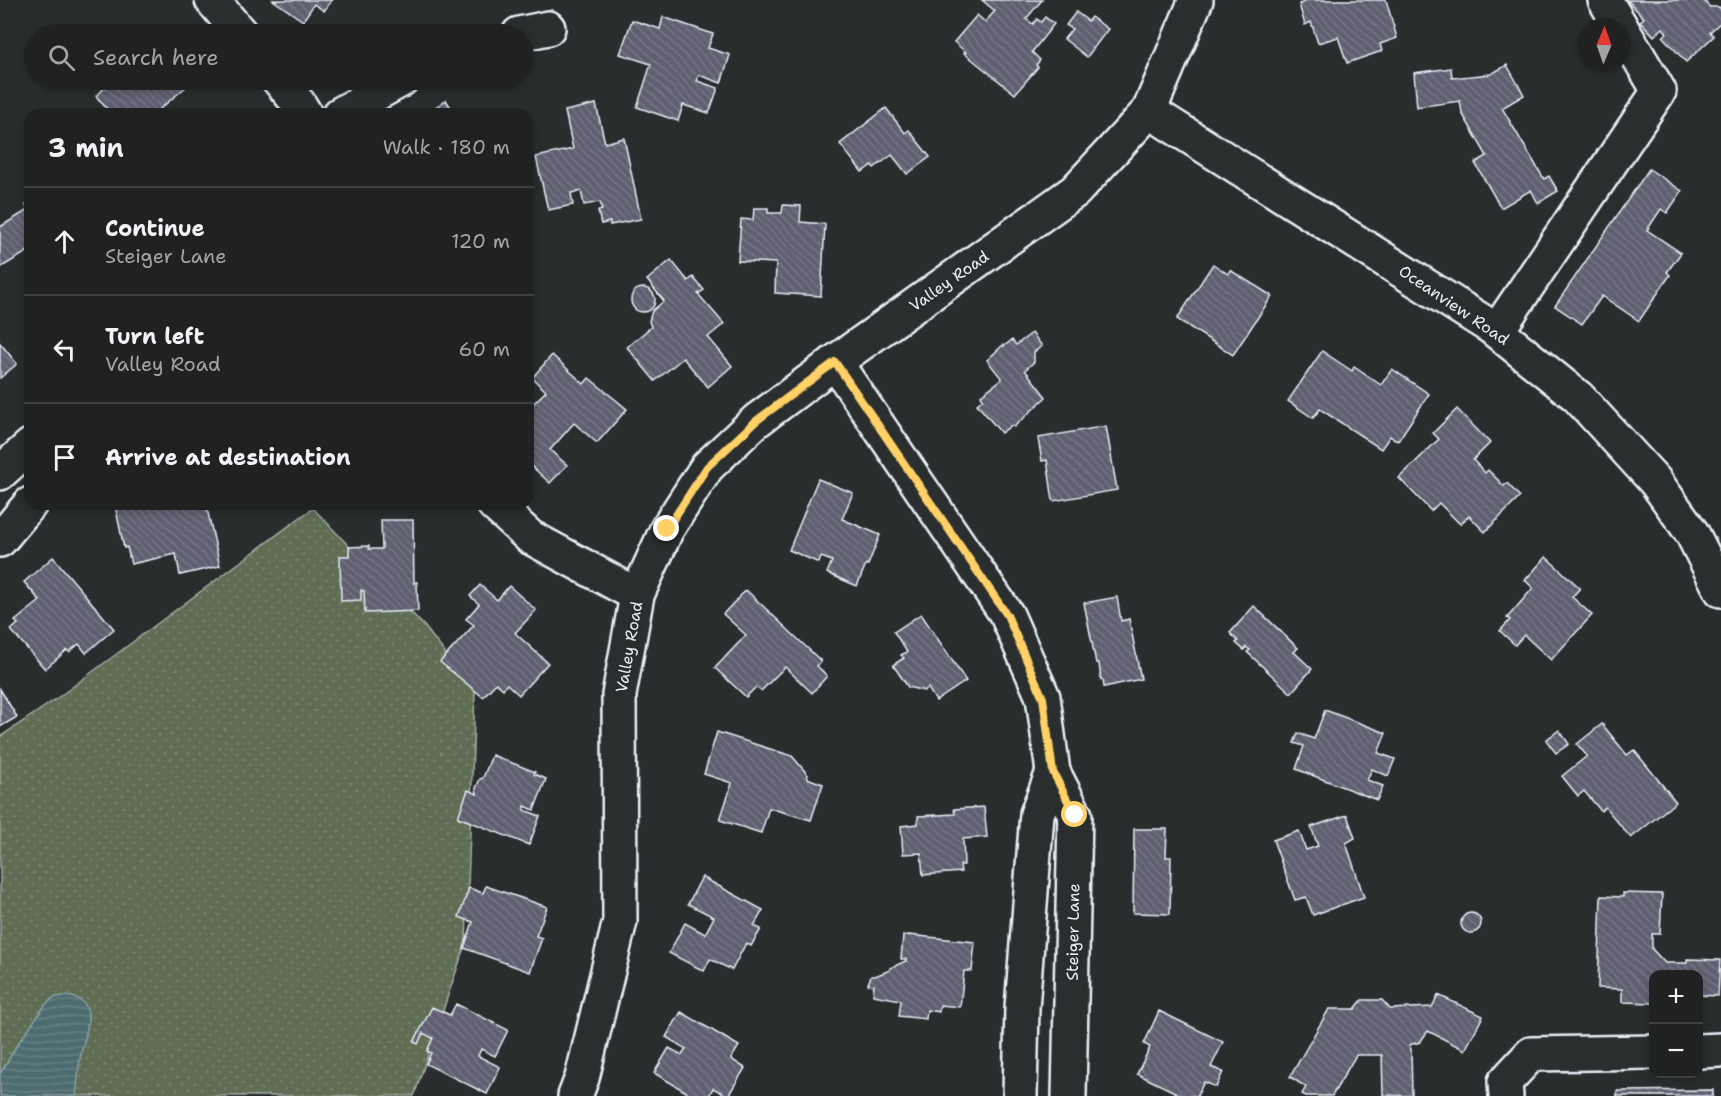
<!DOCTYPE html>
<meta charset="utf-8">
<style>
:root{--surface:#202222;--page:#2d2f2f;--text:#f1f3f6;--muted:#a2a4a5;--line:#3d3f40}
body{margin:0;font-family:"Shantell Sans",sans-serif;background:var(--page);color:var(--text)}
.controls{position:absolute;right:18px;bottom:18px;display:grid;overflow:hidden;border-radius:12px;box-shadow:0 3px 9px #0003}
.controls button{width:54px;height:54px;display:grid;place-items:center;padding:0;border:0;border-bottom:2px solid var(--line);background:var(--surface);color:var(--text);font:30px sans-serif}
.compass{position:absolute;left:1577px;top:18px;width:54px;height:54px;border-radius:50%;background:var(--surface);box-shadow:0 3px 9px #0003;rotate:2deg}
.stop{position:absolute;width:18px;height:18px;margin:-14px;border:4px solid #ffd166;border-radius:50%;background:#fff}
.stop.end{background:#ffd166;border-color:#fff;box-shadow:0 2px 6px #0008}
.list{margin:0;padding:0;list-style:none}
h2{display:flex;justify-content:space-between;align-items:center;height:78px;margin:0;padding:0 24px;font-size:26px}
h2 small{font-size:20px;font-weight:400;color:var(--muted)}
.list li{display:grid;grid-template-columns:39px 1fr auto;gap:18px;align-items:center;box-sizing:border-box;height:108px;padding:0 24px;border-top:2px solid var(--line)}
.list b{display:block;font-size:22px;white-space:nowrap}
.list p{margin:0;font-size:20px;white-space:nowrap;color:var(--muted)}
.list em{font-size:20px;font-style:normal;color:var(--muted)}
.icon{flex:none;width:33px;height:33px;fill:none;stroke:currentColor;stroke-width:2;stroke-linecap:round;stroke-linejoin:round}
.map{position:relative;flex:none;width:1721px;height:1096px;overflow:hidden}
.search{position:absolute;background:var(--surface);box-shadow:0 3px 9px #0003;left:24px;top:24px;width:510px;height:66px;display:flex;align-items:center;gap:15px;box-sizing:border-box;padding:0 21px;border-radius:33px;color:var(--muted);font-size:22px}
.panel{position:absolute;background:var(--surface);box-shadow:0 3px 9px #0003;left:24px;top:108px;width:510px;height:402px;border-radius:18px}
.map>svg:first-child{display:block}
.green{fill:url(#green-dots);stroke:#a4afa6;stroke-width:1.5}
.water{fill:url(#water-rules);stroke:#8ba1a6;stroke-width:1.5}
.building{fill:url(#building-back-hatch);stroke:#e8f1f8;stroke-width:1.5}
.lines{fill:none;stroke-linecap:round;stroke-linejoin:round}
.minor-casing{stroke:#e8f1f8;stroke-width:38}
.minor{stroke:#2a2d2e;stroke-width:33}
.route{stroke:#ffd166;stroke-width:8}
.labels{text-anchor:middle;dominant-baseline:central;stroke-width:5;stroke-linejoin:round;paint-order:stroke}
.street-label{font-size:16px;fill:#e8f1f8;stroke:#2a2d2e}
</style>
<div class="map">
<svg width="1721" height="1096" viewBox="0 0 1721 1096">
<defs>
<pattern id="green-dots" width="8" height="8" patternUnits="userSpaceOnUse" patternTransform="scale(1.5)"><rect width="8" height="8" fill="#606d54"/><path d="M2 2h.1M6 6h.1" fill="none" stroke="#77826d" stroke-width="1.8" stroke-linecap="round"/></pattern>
<pattern id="water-rules" width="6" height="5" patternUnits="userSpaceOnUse" patternTransform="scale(1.5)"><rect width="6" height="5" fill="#4d6c6f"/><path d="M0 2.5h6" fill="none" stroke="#678184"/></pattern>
<pattern id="building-back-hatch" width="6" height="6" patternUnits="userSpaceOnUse" patternTransform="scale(1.5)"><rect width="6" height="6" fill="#5f5e70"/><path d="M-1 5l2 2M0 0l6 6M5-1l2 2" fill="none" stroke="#767685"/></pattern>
</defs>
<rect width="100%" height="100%" fill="#2a2d2e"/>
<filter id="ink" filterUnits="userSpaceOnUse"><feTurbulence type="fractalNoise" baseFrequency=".0167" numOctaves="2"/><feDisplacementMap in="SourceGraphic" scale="12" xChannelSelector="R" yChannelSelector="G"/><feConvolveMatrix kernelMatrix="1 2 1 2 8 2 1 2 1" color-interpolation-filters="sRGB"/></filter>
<g filter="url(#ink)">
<!-- green -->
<path class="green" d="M313,508l112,119 50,65 -9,250 -52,154h-414v-359l56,-38z"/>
<!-- water -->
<path class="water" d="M62,996c41,0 23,37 18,62 -2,12 -2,25 -4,38h-76v-22l17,-29 29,-41 7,-6z"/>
<!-- building -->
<g class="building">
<path d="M273,0h59l-8,11 -10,-7 -11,17z"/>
<path d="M982,0h60l-16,19 7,5 4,-5 4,3 4,-5 9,7 -22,28 8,8 -4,5 2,2 -23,27 -51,-41 2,-1 -12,-10 23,-27 8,7 10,-11z"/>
<path d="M1304,0h82l11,38 -17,6 2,7 -35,12 -9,-26 -20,6 -7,-21 -6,3 -6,-21 6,-2z"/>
<path d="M1627,0h76l7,7h9l2,2v13l-11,10 4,4 -28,26 -23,-25 4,-4 -4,-5 -9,8 -14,-15 4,-3z"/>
<path d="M1076,12l12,9 3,-4 17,12 -21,28 -23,-18 8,-10 -6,-4z"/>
<path d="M663,17l50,17 -5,14 22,7 -9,28 -22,-8 -2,6 21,7 -9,25 -26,-8 -5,16 -41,-14 14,-43 -31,-10 12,-34 28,9z"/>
<path d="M1507,65l17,30 -22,13 42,71 5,-3 9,15 -20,12 -7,-13 -30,18 -26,-45 12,-7 -25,-43 -2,-12 -43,6 -3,-34 37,-5 1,10 39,-4z"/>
<path d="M105,80h76l6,6 -33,28h-43l-15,-18 13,-12z"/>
<path d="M446,100l9,14h-30z"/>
<path d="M596,104l9,39 19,-5 17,81 -31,6v-3l-9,2 -3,-13 4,-1 -2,-8 -16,3 -3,-14 -10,2 2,12 -25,5 -12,-53 37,-8 -8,-38z"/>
<path d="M886,108l19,25 4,-3 21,27 -23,17 -15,-19 -18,13 -2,-3 -10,7 -22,-28z"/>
<path d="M1649,169l33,22 -15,22 -6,-4 -14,21 34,23 -14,19 3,3 -31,46 -37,-25 -20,28 -27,-18z"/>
<path d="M30,203v47l-30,18v-41l28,-17 -2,-5z"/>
<path d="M783,205l18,1 -1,16 25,2 -4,72 -46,-3 1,-30 -38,-2 3,-42 12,1 1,-12h14v5h14z"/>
<path d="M671,260l17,21 5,-4 11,13 -6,4 26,30 -16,13 24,29 -24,21 -25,-29 -28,23 -28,-34 24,-20 -2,-6 3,-10 12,-10 -17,-21z"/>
<path d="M1213,264l15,10 2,-4 42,26 -39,59 -56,-36z"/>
<circle cx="643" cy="300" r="12"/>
<path d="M1032,333l10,13 -8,6v10l-9,8 21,27 -32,30 -2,-2 -11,8 -24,-29 6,-5 -2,-4 21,-16 -15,-19 16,-15 1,1 8,-6 4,5z"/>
<path d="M0,343l17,21 -17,14z"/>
<path d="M1322,351l30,20 2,-4 27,18 11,-16 37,25 -31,47 -8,-5 -9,13 -61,-40 -7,9 -25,-17z"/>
<path d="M552,355l32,29 5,-6 38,31 -30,34 -23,-20 -24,27 17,15 -17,18 -22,-20v-58l2,2 16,-16 -14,-13z"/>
<path d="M1457,409l33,34 -17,17 12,13 3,-3 16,16 3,-3 13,14 -35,35 -16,-16 -9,8 -21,-21 -8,8 -32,-33 40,-39 -6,-6z"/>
<path d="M1106,426l11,64 -64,11 -6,-41 -5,1 -4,-23z"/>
<path d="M818,479l35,14 -11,26 38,16 -12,30 -2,-1 -9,22 -30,-13 5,-12 -11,-4 -2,6 -30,-13z"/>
<path d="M120,504h86l14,62 -40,9 -4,-21 -45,10 -4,-17 -3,1 -9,-43z"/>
<path d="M381,520h32l1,63 3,-1 1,29 -53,2 -1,-22 -3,-1v10l-20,1 -1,-45h9v-9l20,-1v3h13z"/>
<path d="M53,557l61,72 -28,24 -7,-9 -10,8 -2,-2 -22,19 -34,-39 7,-6 -3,-3 25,-20 -16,-19z"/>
<path d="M1546,557l34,31 -8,9 20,18 -41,45 -27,-25 -9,10 -15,-14 10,-11 -3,-2 26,-30 -8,-8z"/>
<path d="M480,585l17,15 12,-14 27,24 -21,23 33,30 -29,32 -12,-11 -4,5 -7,-6 -13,14 -43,-35 34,-37 -8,-6 13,-15 -9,-8z"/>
<path d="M746,590l75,71 -4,5 10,10 -15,17 -27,-26 -24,24 -5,-4 -10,10 -31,-29 31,-33 -23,-21z"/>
<path d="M1117,597l4,24 8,-2 12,60 -37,8 -1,-7h-2l-2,-17h-3l-12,-60z"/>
<path d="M1254,606l44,42 -4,4 18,17 -21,24 -44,-41 3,-2 -4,-3 -2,3 -8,-7 2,-2 -8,-8z"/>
<path d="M921,614l45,67 -30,20 -8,-13 -4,3 -16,-4 -15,-22 11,-7 -3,-3 6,-3 -13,-20z"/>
<path d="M0,689l17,28 -17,10z"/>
<path d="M1325,710l61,23 -8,20 17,6 -7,17 -16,-7 -5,11 16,6 -6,14 -81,-31 8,-23 -10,-3 4,-10 16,6z"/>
<path d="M1602,724l25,31 7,-5 42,52 -45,36 -26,-31 -4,4 -17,-20 -6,5 -16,-20 25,-20 -10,-12z"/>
<path d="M1559,730l10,14 -13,9 -10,-13z"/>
<path d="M717,732l75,24 16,19 -1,3 16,6 -12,36 -42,-12 -8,25 -41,-13 12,-37 -28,-9z"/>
<path d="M492,755l43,17 -1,2 12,5 -12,31 -9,-4 -1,4 16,6 -11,29 -71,-28 10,-27 9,4 -1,-6 4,-9 3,-1z"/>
<path d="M984,807l3,30 -24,2 1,26h-4l1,7 -38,3 -2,-22 -18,1 -2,-28 17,-2v-8l37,-2 -1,-5z"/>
<path d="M1347,815l8,23 -9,5 18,54 -51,18 -7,-18 -11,3 -22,-60 26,-9 7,19 12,-4 -7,-19z"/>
<path d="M1134,829h33l-1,28h5l-1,57 -37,-1z"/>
<path d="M702,877l61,33 -9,16 7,3 -10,17 -5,-3 -14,27 -22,-11 -6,12 -35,-18 16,-30 20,11 9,-17 -26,-13z"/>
<path d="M486,886l61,21 -11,29 6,2 -12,34 -66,-24 9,-26 -14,-5 10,-29 14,5z"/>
<path d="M1623,893l39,1 -2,40h-8v15l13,14h22v-4l33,1 -2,36 -20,-1v-21h-44v29l-32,-1v-13l-24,-1 3,-92 22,1z"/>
<circle cx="1471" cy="923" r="10"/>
<path d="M909,935l66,7 -3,29h-8l-4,36 -20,-2 -1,7 -12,-2 -1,9 -27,-3 2,-16 -28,-5 1,-10 -6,-1 3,-8h4l15,-6v-2l16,-7v-2h-5l2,-23z"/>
<path d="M1438,995l45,21 -18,34 -37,-19 -8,11 -11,3 2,4 1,47 -29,-1 -1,-40h-26l-24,41h-26l-4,-2 4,-7 -16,-10 39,-68h26l7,-9h20l8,9 42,-2z"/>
<path d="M456,1004l52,26 -13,26 -14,-7 -3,7 22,11 -13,27 -61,-30 5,-11 -4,-2 6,-13 -10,-5 -5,11 -4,-2 18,-35 18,8z"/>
<path d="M1159,1011l64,31 -12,25 12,5 -7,15 -12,-5 -7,14h-14l-46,-22 13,-27 -6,-3z"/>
<path d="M681,1012l58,34 -8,13 14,9 -17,28 -15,-8 -4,8h-16l-39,-23 15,-25 13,7 4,-6 -20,-12z"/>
<path d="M1713,1090v6h-96v-5z"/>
</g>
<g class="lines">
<defs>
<g id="minor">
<path d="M212,0l29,34"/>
<path d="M1605,0l16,27"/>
<path d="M519,34l29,-6"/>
<path d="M279,80l20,24 6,10"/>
<path d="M1149,111l342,216 87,70 77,84 37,52 29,57"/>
<path d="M340,114l61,-34"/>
<path d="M1497,331l162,-240 -37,-62"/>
<path d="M835,362l172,253 36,82 10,75 22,43 -6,281"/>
<path d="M0,473l30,-27"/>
<path d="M494,504l36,33 107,58"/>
<path d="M0,540l30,-36"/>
<path d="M1698,1051l23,-1"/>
<path d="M575,1096l7,-18 38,-157 -1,-226 18,-100 30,-66 40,-62 49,-46 79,-59 240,-171 74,-80 47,-111"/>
<path d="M1020,1096l2,-88 15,-194 16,-42"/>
<path d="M1506,1096l-1,-14 26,-28 123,-2"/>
</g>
</defs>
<!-- minor casing -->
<use href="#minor" class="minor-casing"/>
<!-- minor -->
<use href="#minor" class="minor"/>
</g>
</g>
<g class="lines" filter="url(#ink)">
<!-- route -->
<path class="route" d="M667,529l40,-62 49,-46 79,-59 172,253 36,83 10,74 22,43"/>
</g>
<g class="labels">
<!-- street labels -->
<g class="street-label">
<text transform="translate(949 281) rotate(-35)">Valley Road</text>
<text transform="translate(1454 305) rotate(34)">Oceanview Road</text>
<text transform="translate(629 647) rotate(-80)">Valley Road</text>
<text transform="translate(1073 932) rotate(-89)">Steiger Lane</text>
</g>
</g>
</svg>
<div class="controls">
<button>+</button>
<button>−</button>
</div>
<svg class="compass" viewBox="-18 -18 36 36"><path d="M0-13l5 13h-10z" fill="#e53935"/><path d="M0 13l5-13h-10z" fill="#a2a4a5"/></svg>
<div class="stop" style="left:1075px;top:815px"></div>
<div class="stop end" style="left:667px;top:529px"></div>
<div class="search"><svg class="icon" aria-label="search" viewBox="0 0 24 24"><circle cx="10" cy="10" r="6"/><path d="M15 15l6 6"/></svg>Search here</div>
<section class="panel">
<h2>3 min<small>Walk · 180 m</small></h2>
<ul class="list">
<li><svg class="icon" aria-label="ahead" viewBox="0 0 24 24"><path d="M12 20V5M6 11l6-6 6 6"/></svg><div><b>Continue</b><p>Steiger Lane</p></div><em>120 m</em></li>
<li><svg class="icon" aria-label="left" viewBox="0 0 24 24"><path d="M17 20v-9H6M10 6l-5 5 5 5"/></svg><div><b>Turn left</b><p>Valley Road</p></div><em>60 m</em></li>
<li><svg class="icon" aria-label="arrive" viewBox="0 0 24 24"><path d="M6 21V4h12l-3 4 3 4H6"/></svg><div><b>Arrive at destination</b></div></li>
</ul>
</section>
</div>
